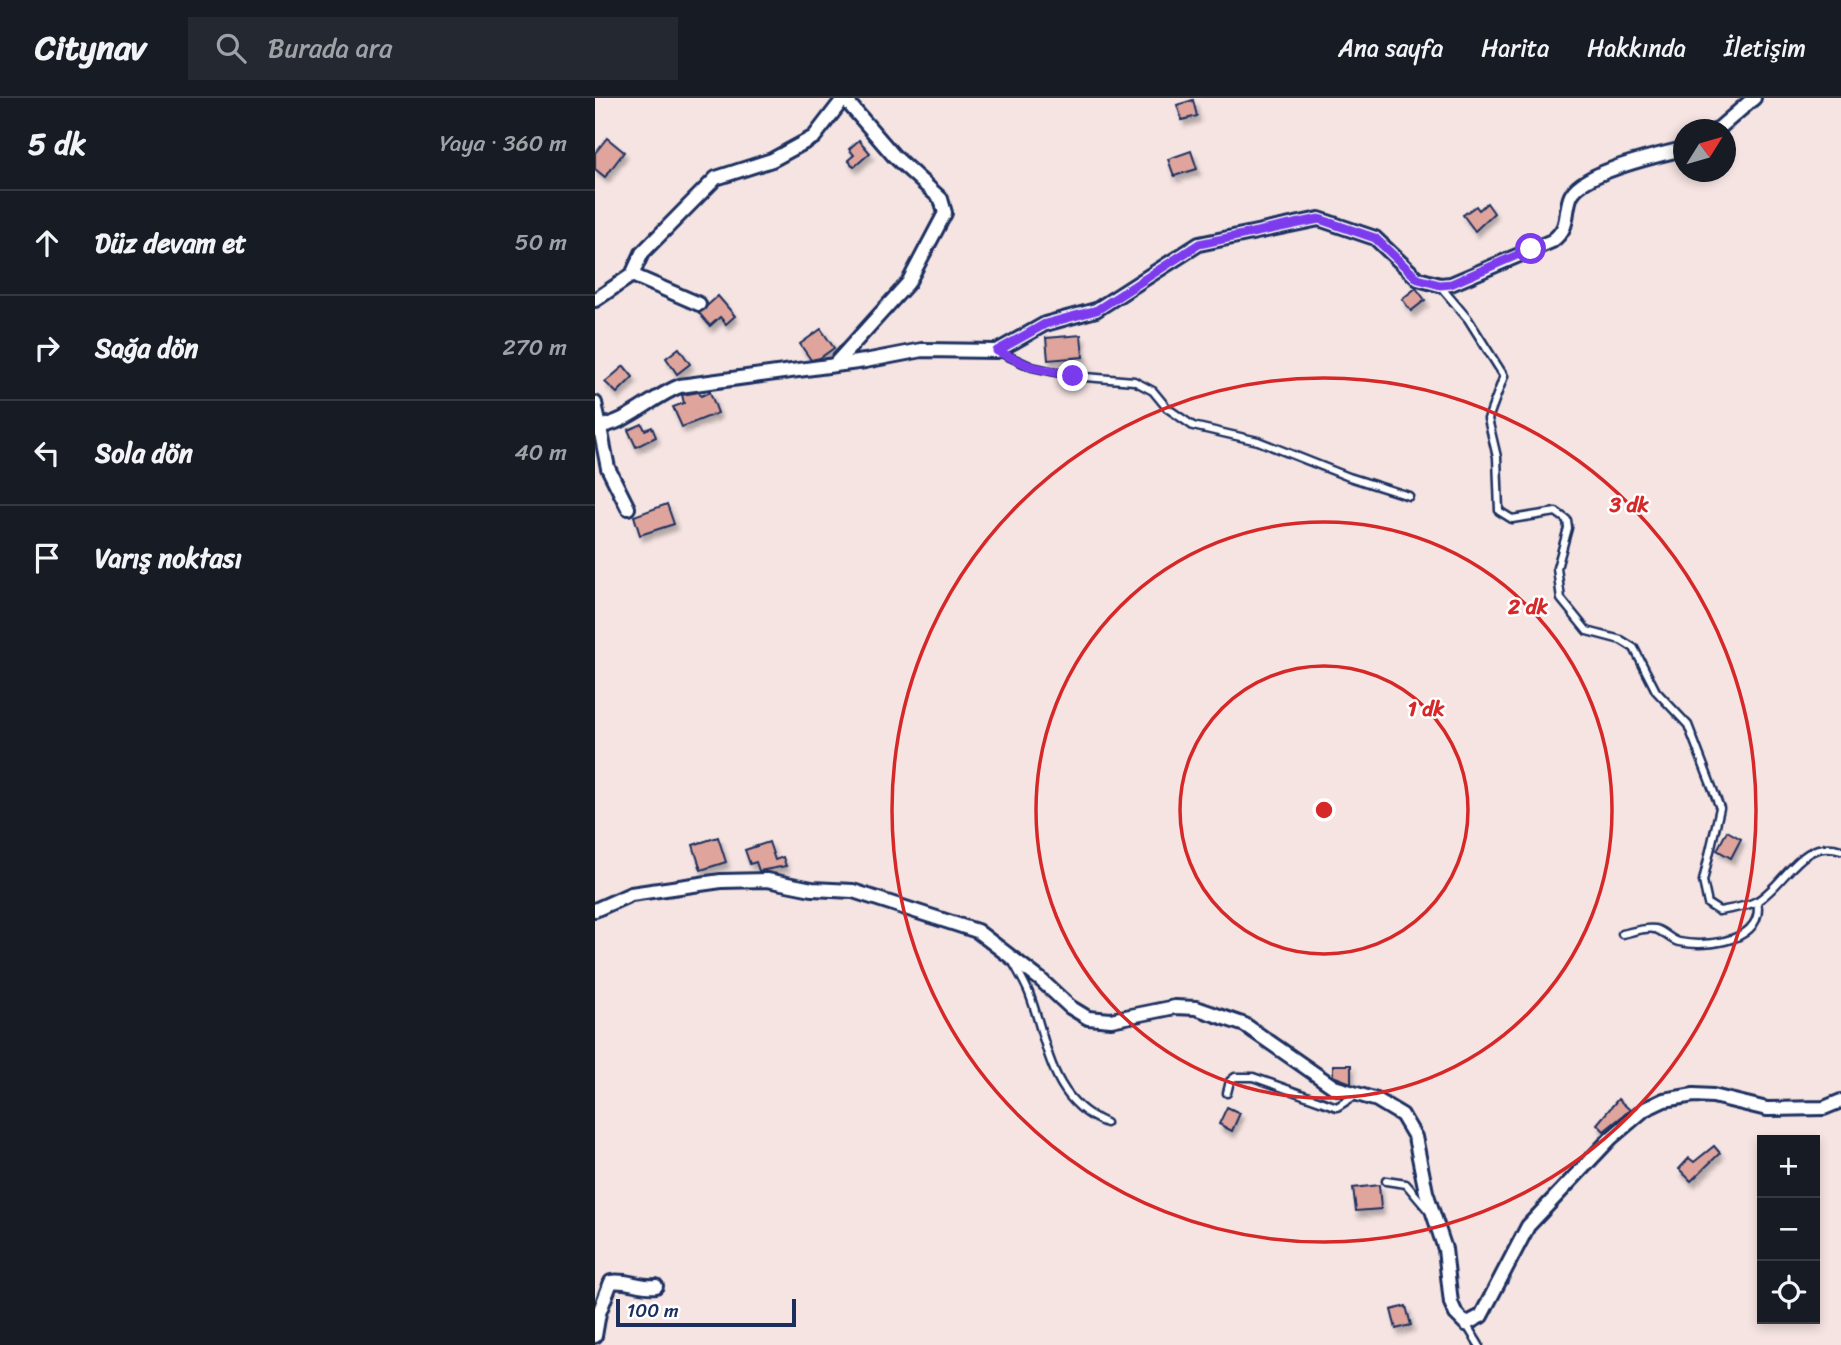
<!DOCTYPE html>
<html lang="tr">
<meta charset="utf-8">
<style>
:root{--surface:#171b24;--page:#242831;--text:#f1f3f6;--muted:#9ea1a6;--line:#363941}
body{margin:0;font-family:Sriracha,sans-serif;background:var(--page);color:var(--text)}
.controls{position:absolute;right:21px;bottom:21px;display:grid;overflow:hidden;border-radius:0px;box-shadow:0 4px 10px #0003}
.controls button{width:63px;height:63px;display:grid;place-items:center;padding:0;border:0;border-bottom:2px solid var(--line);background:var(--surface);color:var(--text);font:35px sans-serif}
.compass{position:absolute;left:1078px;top:21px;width:63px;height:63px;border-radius:50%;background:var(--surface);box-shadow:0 4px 10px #0003;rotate:53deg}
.scale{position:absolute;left:21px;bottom:18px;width:180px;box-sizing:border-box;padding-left:7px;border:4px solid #1b2f5e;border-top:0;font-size:19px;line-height:24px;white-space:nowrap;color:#1b2f5e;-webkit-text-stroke:5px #fff;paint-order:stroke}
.stop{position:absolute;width:21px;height:21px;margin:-16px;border:5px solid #7c3aed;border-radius:50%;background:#fff}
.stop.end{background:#7c3aed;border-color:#fff;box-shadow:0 2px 7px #0008}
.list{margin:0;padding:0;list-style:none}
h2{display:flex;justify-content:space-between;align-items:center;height:91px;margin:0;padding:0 28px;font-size:30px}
h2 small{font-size:23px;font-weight:400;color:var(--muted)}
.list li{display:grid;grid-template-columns:46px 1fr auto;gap:21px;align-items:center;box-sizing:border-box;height:105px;padding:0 28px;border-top:2px solid var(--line)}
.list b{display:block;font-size:26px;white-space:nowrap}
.list em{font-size:23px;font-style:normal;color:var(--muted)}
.icon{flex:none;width:38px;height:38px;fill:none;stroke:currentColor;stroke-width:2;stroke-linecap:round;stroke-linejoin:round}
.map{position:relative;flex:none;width:1246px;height:1247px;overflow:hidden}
header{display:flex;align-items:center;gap:42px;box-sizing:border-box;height:98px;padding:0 35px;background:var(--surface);border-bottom:2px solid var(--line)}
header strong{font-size:33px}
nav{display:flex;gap:38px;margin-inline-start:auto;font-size:24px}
.search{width:490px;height:63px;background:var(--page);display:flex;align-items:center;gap:18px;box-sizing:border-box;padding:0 24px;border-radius:0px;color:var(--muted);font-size:26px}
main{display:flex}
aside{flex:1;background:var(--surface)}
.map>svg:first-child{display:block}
.building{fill:#dfa59d;stroke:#1b2f5e;stroke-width:2;filter:url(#shadow)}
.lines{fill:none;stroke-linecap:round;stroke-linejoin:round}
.service-casing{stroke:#1b2f5e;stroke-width:11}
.minor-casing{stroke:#1b2f5e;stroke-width:18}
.service{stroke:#fff;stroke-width:6}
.minor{stroke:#fff;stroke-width:12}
.route{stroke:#7c3aed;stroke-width:9}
.ring{fill:none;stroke:#d62828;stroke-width:3.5}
.centre{fill:#d62828;stroke:#fff;stroke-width:3.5}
.ring-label{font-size:21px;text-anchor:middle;font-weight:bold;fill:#d62828;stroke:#fff;stroke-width:5;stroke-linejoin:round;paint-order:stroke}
</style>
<header>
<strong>Citynav</strong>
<div class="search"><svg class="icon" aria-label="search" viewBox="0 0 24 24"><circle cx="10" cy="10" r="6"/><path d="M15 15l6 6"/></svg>Burada ara</div>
<nav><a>Ana sayfa</a><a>Harita</a><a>Hakkında</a><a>İletişim</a></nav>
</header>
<main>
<aside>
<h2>5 dk<small>Yaya · 360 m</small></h2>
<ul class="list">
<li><svg class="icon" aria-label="ahead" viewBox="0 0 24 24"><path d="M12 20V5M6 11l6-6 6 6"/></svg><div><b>Düz devam et</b></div><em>50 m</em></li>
<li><svg class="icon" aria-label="right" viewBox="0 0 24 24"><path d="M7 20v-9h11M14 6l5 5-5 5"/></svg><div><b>Sağa dön</b></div><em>270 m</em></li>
<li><svg class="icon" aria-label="left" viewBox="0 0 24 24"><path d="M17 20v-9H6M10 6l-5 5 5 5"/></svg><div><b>Sola dön</b></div><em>40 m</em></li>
<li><svg class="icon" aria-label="arrive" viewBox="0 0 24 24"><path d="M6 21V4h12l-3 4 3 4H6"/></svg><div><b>Varış noktası</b></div></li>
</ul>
</aside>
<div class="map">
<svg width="1246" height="1247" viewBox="0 0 1246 1247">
<defs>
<filter id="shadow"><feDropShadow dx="3" dy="5.5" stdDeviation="2" flood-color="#0004"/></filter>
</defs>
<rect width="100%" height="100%" fill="#f5e4e2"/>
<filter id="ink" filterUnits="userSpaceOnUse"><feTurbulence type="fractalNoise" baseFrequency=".0143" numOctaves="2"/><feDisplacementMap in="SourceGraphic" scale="14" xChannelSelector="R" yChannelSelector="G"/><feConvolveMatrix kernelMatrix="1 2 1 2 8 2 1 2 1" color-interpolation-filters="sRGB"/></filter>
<g filter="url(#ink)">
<!-- building -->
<g class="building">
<path d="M598,2l4,16 -15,4 -5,-15z"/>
<path d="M12,40l17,14 -19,25 -10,-8v-16z"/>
<path d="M264,42l11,13 -16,14 -6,-7 6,-5 -5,-6z"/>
<path d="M596,53l6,18 -23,7 -6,-17z"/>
<path d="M892,105l7,10 -19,18 -12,-16 13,-9 3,4z"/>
<path d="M821,190l9,12 -14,11 -9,-12z"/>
<path d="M123,198l17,20 -9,8 -6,-7 -10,9 -11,-13z"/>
<path d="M226,231l13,19 -14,10 -9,2 -11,-16z"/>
<path d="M486,237l2,22 -35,3 -2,-22z"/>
<path d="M84,250l11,16 -13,10 -11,-16z"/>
<path d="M29,268l9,11 -16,16 -12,-11z"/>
<path d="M104,294l2,4 9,-4 8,21 -36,14 -9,-20 11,-4 -2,-8z"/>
<path d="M47,326l3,6 7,-3 4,10 -20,10 -8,-17z"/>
<path d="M72,406l7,20 -34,11 -6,-19z"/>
<path d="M1132,733l14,8 -10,19 -14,-8z"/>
<path d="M123,739l8,25 -25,8 -8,-25z"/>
<path d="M174,744l6,18 8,-3 3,9 -27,5 -3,-9 -6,2 -5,-14z"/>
<path d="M738,967h18v18l-18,-7z"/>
<path d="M1023,1001l12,11 -26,21 -7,-7z"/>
<path d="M632,1009l13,6 -8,18 -13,-7z"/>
<path d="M1119,1048l6,7 -29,28 -12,-12 10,-11 5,4z"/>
<path d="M784,1087l2,24 -25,2 -3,-23z"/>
<path d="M811,1208l5,19 -15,4 -5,-19z"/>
</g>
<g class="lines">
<defs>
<g id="service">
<path d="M845,188l28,33 36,57 -16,43 9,38 2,54 13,8 44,-7 11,8 1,8 -11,40 4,31 26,32 34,9 13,8 22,43 32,34 32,83 -17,73 5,23 11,7c12,-2 27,-4 38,-10 29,-17 44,-64 84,-51"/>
<path d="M404,254l33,15 41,9 61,5 19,10 14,17 26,18 65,15 91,36 60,19"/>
<path d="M1027,836c10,-2 23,-7 33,-5 9,2 15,11 24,13 29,6 87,-1 78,-41"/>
<path d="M419,866c5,9 11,19 15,29 19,49 20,107 77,130"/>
<path d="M632,995l3,-12 5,-4h18l84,30 19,-12"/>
<path d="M791,1083l20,3 22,26"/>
<path d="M871,1226l13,21"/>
</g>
<g id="minor">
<path d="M1122,32l37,-32"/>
<path d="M37,177l67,29"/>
<path d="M0,202l37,-25 10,-22 74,-75 56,-18 42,-23 30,-39"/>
<path d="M240,266l73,-81 37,-70 -4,-14 -47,-43 -50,-58"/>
<path d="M0,305l13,65 20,40"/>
<path d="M0,329c33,-3 56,-30 85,-41l185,-25 57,-11 75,1 48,-27 51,-14 103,-66 120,-25 56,19 43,41 22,6 11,-1 101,-43c18,-14 12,-24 18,-43 8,-26 89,-43 113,-49"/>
<path d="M0,812l36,-16 90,-13 46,-1 45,9 41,2 124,40 64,49 29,27 18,11 23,2 64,-13 21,1 49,17 89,62 43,13 25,15 13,22 11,55 19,57 6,54 5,11 10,10 15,-8 47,-90 83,-88 34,-29 19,-9 30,-5 19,1 54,13 57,-1 17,-7"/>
<path d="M0,1238l4,-23 12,-31c15,-3 29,6 45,4"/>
</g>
</defs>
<!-- service casing -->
<use href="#service" class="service-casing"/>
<!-- minor casing -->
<use href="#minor" class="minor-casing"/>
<!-- service -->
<use href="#service" class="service"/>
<!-- minor -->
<use href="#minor" class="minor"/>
</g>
</g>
<g class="lines" filter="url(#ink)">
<!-- route -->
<path class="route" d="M478,278l-41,-9 -35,-16 48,-27 52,-14 102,-66 120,-25 56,19 43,41 22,6 11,-1 80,-35"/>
</g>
<!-- distance rings -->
<g class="ring">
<circle cx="729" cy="712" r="144"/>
<circle cx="729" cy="712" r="288"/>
<circle cx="729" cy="712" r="432"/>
</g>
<circle cx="729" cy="712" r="10" class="centre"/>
<g class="ring-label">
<text x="1034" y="414">3 dk</text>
<text x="933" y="516">2 dk</text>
<text x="831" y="618">1 dk</text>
</g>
</svg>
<div class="controls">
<button>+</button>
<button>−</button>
<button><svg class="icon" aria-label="locate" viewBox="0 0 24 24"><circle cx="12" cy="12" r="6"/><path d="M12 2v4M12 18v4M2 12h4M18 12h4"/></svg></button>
</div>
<svg class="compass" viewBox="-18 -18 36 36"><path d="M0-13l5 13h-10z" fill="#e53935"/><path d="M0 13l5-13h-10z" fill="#9ea1a6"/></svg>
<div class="scale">100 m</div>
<div class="stop" style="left:936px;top:151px"></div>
<div class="stop end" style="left:478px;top:278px"></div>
</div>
</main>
